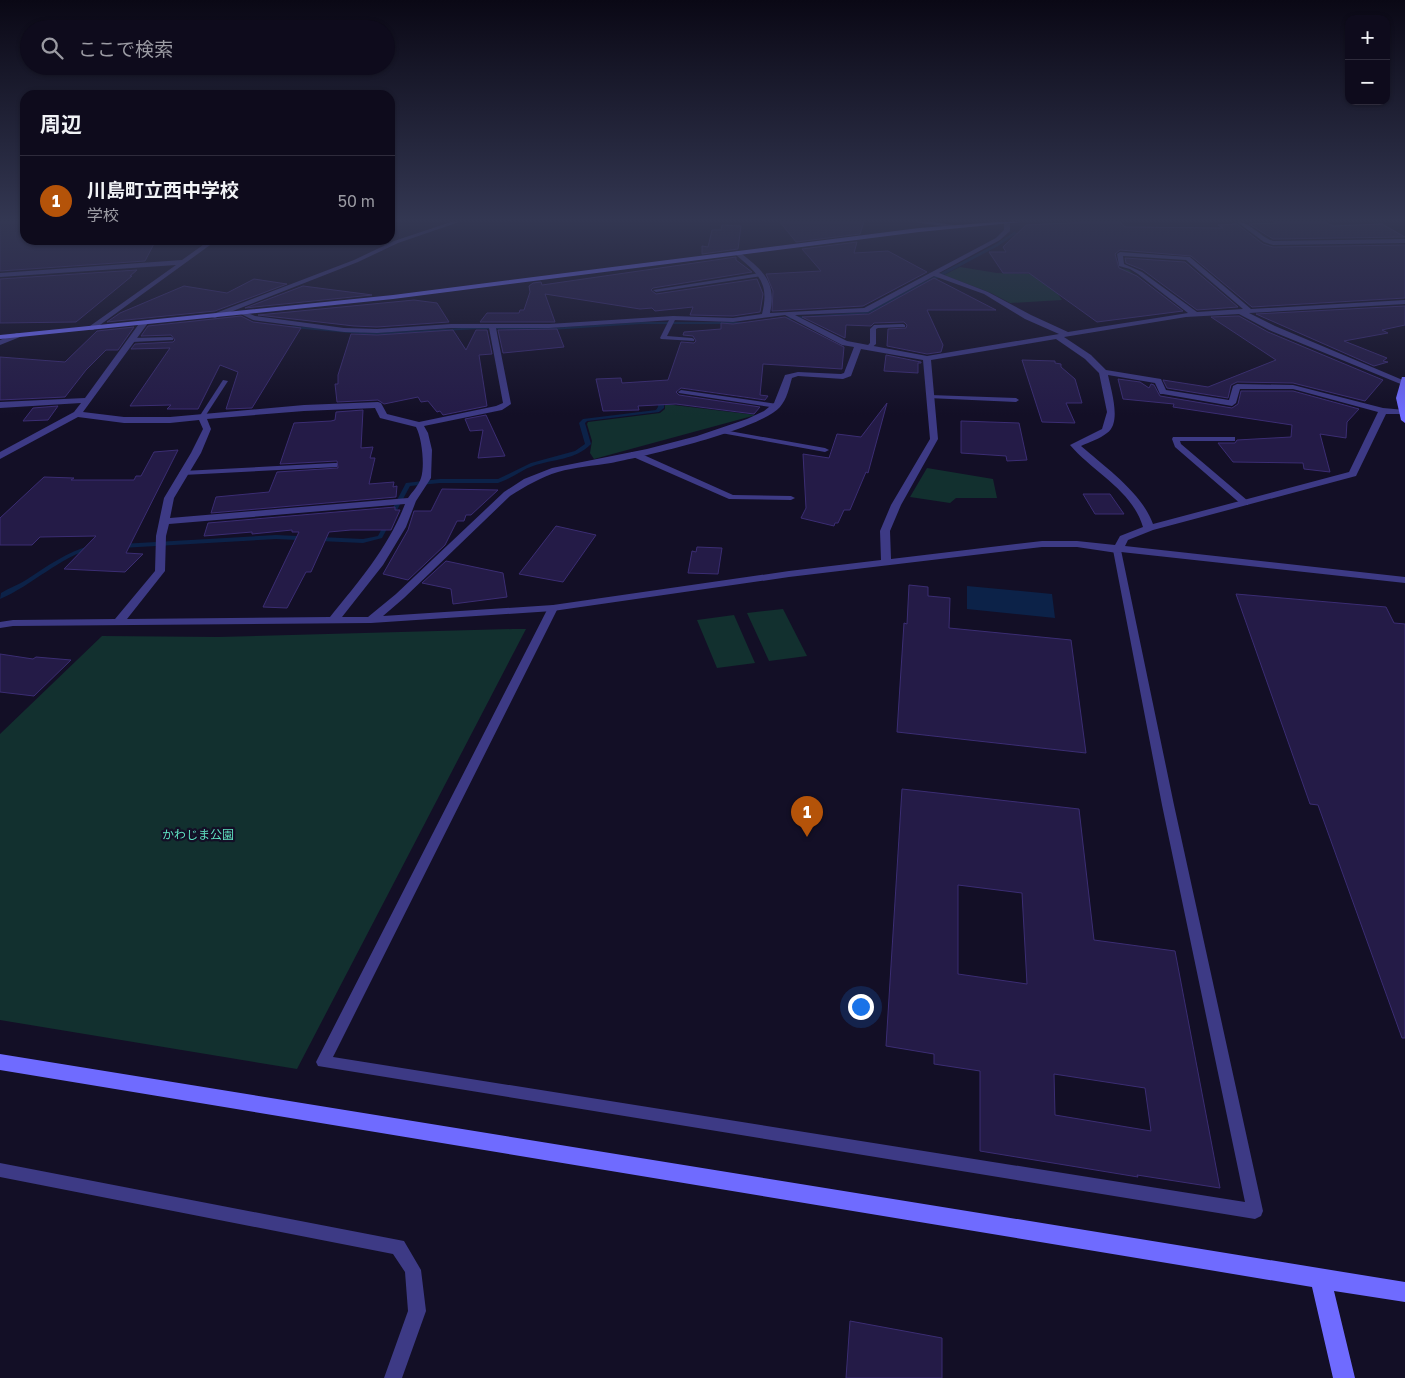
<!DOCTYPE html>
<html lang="ja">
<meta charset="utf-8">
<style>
:root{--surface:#0e0b1c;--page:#171425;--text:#f1f3f6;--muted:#9b9ba3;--line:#2e2b3b;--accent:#b45309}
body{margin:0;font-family:"Golos Text","Noto Sans JP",sans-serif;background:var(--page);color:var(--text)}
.controls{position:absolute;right:15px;top:15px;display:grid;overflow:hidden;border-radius:10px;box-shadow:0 1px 4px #0004}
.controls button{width:45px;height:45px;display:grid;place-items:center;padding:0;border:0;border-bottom:1px solid var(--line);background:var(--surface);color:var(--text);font:25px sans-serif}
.you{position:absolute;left:860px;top:1006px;width:18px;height:18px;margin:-12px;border:4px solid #fff;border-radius:50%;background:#1a73e8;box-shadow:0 0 0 8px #1a73e833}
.badge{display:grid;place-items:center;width:32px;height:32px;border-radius:50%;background:var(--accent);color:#fff;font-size:16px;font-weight:700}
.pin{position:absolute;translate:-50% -41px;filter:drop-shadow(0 1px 2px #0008)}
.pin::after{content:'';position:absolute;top:26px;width:18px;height:15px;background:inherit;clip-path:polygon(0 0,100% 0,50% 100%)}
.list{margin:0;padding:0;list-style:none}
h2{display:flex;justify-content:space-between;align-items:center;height:65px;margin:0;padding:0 20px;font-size:21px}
h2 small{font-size:16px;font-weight:400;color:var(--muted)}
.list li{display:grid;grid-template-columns:32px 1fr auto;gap:15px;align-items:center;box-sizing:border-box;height:90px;padding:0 20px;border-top:1px solid var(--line)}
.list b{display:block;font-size:19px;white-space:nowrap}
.list p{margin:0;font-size:16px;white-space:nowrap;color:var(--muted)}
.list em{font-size:16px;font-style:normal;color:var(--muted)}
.icon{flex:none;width:28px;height:28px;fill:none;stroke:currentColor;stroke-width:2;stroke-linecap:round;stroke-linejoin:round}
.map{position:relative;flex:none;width:1405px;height:1378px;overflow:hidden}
.search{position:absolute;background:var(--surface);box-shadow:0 1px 4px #0004;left:20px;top:20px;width:375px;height:55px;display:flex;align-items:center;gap:12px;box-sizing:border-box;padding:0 18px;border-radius:28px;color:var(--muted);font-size:19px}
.panel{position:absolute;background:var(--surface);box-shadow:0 1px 4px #0004;left:20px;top:90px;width:375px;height:155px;border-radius:15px}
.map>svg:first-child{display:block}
.green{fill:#12302f}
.water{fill:#0c2248}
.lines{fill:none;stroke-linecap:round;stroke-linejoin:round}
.stream{fill:#0c2248;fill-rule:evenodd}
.building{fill:#241b47;stroke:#3b2d73;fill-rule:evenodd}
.lane{fill:#3d3a85;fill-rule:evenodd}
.street{fill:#3d3a85;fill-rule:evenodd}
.secondary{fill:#6f6bff;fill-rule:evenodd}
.labels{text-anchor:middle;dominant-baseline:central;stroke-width:4.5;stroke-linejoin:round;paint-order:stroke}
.park-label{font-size:12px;fill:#5fe0c0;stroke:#130f26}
</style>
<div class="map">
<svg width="1405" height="1378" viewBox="0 0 1405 1378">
<rect width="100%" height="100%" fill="#130f26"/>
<!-- green -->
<g class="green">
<path d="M960,267l37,6 33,1 89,-6 10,2 12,11 -83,13 4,6 -52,3 -19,-10 -47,-18z"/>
<path d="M665,404l91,11 -162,44 -4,-6 2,-12 -5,-17 1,-2 72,-9 5,-4z"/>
<path d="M927,468l66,11 4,19h-41l-6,5 -40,-6z"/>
<path d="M783,609l24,47 -38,5 -22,-48z"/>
<path d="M734,615l21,48 -38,5 -20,-48z"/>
<path d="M513,629h13l-229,440 -297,-49v-286l102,-98 117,1z"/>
</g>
<!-- water -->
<path class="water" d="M967,586l85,8 3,24 -88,-9z"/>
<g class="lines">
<!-- stream -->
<g class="stream">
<path d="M1014,232l3,1 -19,13 -122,65 -11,3 -87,6 -2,-1 2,-1 87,-6 7,-3 124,-65z"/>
<path d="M641,322h111l2,1 -2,1h-111l-90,6 -72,-1 -106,6 -81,-7 -2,-1 2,-1 81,7 106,-6 72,1z"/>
<path d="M662,394l3,2 -1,12 -5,4 -72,9 -2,2 6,21c-15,16 -38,15 -58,22 -12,4 -22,13 -35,17h-58l-30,3 -28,52 -19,5 -87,-4 -155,9 -3,-2 3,-2 155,-9 87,4 15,-3 28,-53 34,-4h58l33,-16 44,-12 10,-7 -6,-21 4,-4 73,-9 2,-3 1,-11z"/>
<path d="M92,545l2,1v2c-35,9 -61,37 -94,51l1,-6c8,-5 17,-8 25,-13 22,-14 40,-28 66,-35z"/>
</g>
</g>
<!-- building -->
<g class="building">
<path d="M0,222h25v18h131l-11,21 -145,10z"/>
<path d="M780,222h84l-4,12 -64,8z"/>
<path d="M1088,222h32l5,5 98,1 -5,-3 19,-1 26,20 10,3 132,-2v53l-153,9 -61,-51 -71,-6 -5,4 4,14 18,8 46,35 -86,11 -68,-49h-26l-14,-21h17l-3,-5 23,-22z"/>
<path d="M1274,222h51l8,4 49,-2 23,13 -132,2 -24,-15 27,-1z"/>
<path d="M722,225l19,1 -3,23 -36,5v-8l6,1 4,-17h9z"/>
<path d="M857,242l-3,11 34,-2 39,21 -64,34 -91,5 1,-20 -7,-17 55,-3 -19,-22z"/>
<path d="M736,257v3l16,12 -99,16 -2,2 5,4 101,-15 6,15 -3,18 -27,4 -43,-1 3,-8 -38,4 -3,-3 -12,1 -95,-15 10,28h-75l7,-9h32l1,-3h4l6,-18 -1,-6 4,-3 8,-1 1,3z"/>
<path d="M1125,258l60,4 53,45 -41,3 -54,-40 -17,-7z"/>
<path d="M137,270l-7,6h2l-56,46 -76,1v-44z"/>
<path d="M934,278l62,32h-69l16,35 -2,7 -14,2 -40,-8 1,-17 18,-1 1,-3 -3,-3 -30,1 -3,3 -25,-1 -1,13 -43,-21 67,-3z"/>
<path d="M254,279l33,5 -72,27 -108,11 13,-9 64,-27 43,7z"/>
<path d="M303,286l62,8 7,1 -127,13z"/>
<path d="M414,300l23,3 12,19 -72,5 -23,-1 -96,-11z"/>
<path d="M1405,306v19l-23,5 6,3 -44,8 43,17 -4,3 5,1 -14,4 -118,-52z"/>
<path d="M241,316l12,6 48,6 -49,80 -26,1 12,-37 -18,-7 -22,44h-31l4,-4 -41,1 40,-58 -39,1 4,-5 38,-2 2,-2 -4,-5 -30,1 7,-10z"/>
<path d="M1239,316l29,16 115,48 -18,21 -72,-18 -56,-1 -6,3 -3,13 -61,-10 -4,-8 45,7 68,-27 -65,-43z"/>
<path d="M785,317l59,30 -2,22 -79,-5 -3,31 8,1 -3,4 -84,-12 -5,4 3,3 81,12 -6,7 -78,-10 -38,2 1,4 -36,1 -7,-32 25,-1 1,5 46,-3 13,-38 13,1 2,-2 -3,-5 -10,-1 1,-3 37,-3v-6l12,1z"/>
<path d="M134,327l-16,23h-12l-20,20 -21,27 -65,3v-43l65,5 32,-31z"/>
<path d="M557,329l7,18 -61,6 -5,-23z"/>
<path d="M453,330l13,20 10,-20h11l5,24 -13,1 8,51 -44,9 -3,-4 -3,1 -9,-11 -7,1 -3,-5 -34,7 -6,-4 -41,2 -2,-18h3v-9l13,-41 26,1z"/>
<path d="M886,355l35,7v1h-3v10l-34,-2z"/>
<path d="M1022,360l33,1v2l6,1v3l14,12 7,24h-16l9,20 -33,-1z"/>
<path d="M1118,379l22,3 9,6 2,-4 3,1 6,11 72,12 6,-4 3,-13h52l66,18 -12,13 -1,16 -26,-4 10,38 -26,-3 -1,-6 -70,-1 -15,-19h17l2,-3 54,-3 1,-12 -119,-18 1,-3 -51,-5z"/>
<path d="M887,403l-19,70 -2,-1 -16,38h-6l-6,13h-3l-1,3 -33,-8 5,-10 -3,-54 26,4 8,-24 24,3z"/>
<path d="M58,406l-10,14 -25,1 10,-13z"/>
<path d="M363,410l-2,38 12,-1 -3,11h5l-6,26 25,-2 -1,5 4,-1 -1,11 -185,16 5,-16 53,-5 8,-20 61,-4 -1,-7 -57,3 14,-41 37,-2 4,-1 1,-8z"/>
<path d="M486,415l19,41 -27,2 5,-28 -13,1 -5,-12z"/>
<path d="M961,421l58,2 8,37 -20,1 -1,-5 -45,-3z"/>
<path d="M178,450l-52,103 17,1 -18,18 -61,-3 32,-33 -56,1 -8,8h-32v-27l44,-41 30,1 -3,2h63l2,-4h5l13,-24z"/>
<path d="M442,489l56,1 -27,25h-5l-2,6h-7l-12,24 -37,35 -25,-6 25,-44 6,-19h17z"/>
<path d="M1083,494h27l14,20h-29z"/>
<path d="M395,507v3h5l-9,20h-40l-22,2 -18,40h-5l-19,36 -24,-1 36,-75h-7v-2l-40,4v-2l-48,4 4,-13z"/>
<path d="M556,526l40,9 -33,47 -44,-8z"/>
<path d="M697,547l25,1 -4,26 -30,-1 4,-22 4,1z"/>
<path d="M446,561l57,12 4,24 -54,7 -2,-15 -29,-6z"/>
<path d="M909,585l19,2v9l22,2 -1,30 122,12 15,113 -189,-21 7,-109 3,1z"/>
<path d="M1236,594l150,13 8,16 11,1v414h-3l-84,-233 -8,-1z"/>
<path d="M0,654l33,5 3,-2 35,3 -37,36 -34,-4z"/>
<path d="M902,789l177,20 15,131 81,11 45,237 -83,-13 1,2 -158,-26v-80l-46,-7v-10l-48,-8zM958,885l64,8 5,91 -69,-10zM1054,1074l91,14 6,43 -96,-16z"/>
<path d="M850,1321l92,17v40h-96z"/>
</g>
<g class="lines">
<!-- lane -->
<g class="lane">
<path d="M760,273l3,2 -1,1 -106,16 -3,-2z"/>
<path d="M673,316l3,2 -9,18 25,2 2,1v2l-33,-2 -1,-1 10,-20z"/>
<path d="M903,324l2,1v2l-27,1 -2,1v15l-6,5 -5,-1 5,-5v-14l4,-4z"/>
<path d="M171,337l2,1v2l-41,2 -3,-2 3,-2z"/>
<path d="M223,380l5,1 -24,37h-4l-1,-1z"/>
<path d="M681,390l96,14 3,2 -3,2 -98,-15 -1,-1z"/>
<path d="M930,395l86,3 3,2 -3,2 -88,-4 -1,-1z"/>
<path d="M718,429l107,19 4,2 -4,2 -104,-19 -4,-2z"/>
<path d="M1173,437h62v4h-55l1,3 67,57v4h-6l-67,-58 -3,-8z"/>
<path d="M631,452h6l96,43 58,1 4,2 -4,2 -62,-1 -98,-43z"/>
<path d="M334,463h3v4l-154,8 -4,-2 4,-2z"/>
<path d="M1117,547l4,3 53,255 89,406 -2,5 -6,3 -937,-153 -2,-4 2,-4 230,-450 5,-3 5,3 -225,449 912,145 -83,-397 -49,-255z"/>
<path d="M0,1163l404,78 17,29 5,41 -24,67h-18l24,-67 -3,-39 -12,-18 -393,-77z"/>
</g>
<!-- street -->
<g class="street">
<path d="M451,222h8l-61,21 -40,19 -143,56 -7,-2 146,-56 40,-19z"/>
<path d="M914,222h19l26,4 -3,2z"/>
<path d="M1004,222h6v9l-10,9 -61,33 49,19 43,23 37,17 120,-19 -50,-39 -8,-5 -11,-3 -2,-12 3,-2 70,5 61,52 154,-9v4l-156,9 26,13 130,55v4h-2l-134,-55 -30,-16 -53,3 -122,20 27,18 15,15 55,9 5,11 63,10 4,-14 4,-2 56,1 90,23 22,2v4h-19l-30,62 -203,54 -25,10 -3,6 280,31v6l-284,-31 -4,1 -40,-6h-35l-253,30 -236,34 -182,12 -358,3 -13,2v-6l13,-2 102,-1 40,-48 1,-35 8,-38 27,-45 12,-24 -4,-9 -29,3h-46l-46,-6 -78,42v-7l74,-40 7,-9 -81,5v-6l85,-4 56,-77 7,2 -65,89 41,5h46l134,-12 74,-3 3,1 6,11 32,8 77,-16 7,-3 -14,-75h-38l-74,5 -33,-1 -91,-12 -14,-7 4,-2 12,5 89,12 33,1 74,-5h98l124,-8 60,2 29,-4c8,-32 -4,-40 -27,-60l-1,-1 3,-2c6,3 11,8 16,12 17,15 22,28 17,50l94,-5 132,-70 8,-8zM1123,256l63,4 57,49 -46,3 -55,-40 -18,-8zM934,276l50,18 41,25 34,15 -132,22 -80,-15 -52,-26 73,-3zM785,315l57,30 12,2 -10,26 -3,1 -43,-2 -13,3 -11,28 -10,8 -17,8 -50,17 -50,13 -95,19 -28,11 -20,13 -108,102 -28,23h-26l41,-52 23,-38 10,-26 15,-23 1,-28 -4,-17 -4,-7 78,-16 9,-6 -15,-76h53l124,-8 60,2zM1056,339l29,20 14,14 8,39 -5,17 -32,16c24,28 62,45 73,82l-23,9 -5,9 -38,-4h-35l-151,18 -1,-28 11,-26 37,-66 -7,-79zM861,349l62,11 7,79 -39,66 -11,26 1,29 -92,11 -236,34 -170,11 21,-18 106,-102c16,-10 31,-19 48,-24 17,-5 35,-6 53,-9 34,-7 148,-33 169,-56 7,-8 9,-19 12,-29l6,-2 45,3 8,-3zM1108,375l47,8 5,11h3l69,12 4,-3 4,-14h53l85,23 -29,60 -196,52c-11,-31 -48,-57 -72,-78 8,-4 19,-7 26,-13 15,-10 4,-43 1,-58zM375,408l5,10 36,9c6,11 9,39 5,51 -2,7 -9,14 -13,20l-238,20 4,-20 27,-45 10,-24 -4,-10 97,-8zM405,504c-17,44 -46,77 -75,113l-203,2 38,-48 1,-35 3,-12z"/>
<path d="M1237,222c14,0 23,15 36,19l132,-2v4l-132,2 -9,-3z"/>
<path d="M210,240h7l-124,90h-3v-4l86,-61 -176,12v-4l182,-13z"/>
<path d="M17,333l4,2 -1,2 -20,8v-5z"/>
</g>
<!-- secondary -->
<g class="secondary">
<path d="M997,222h23l-101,10 -526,67 -393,40v-4l393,-40 526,-67z"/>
<path d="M1402,377h3v46l-4,-3 -5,-22z"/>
<path d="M0,1054l1405,228v20l-71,-11 21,87h-22l-21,-91 -1312,-217z"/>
</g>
</g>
<!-- sky -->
<linearGradient id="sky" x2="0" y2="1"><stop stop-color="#0a0815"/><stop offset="0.53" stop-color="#333752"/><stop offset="1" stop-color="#333752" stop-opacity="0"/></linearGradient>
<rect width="1405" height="415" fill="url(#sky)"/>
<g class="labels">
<!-- park labels -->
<g class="park-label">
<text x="198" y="834">かわじま公園</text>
</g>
</g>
</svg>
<div class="controls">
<button>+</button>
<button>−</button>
</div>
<div class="you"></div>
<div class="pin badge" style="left:807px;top:837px">1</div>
<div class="search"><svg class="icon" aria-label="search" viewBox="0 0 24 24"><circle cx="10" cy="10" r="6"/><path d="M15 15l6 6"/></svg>ここで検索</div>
<section class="panel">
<h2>周辺<small></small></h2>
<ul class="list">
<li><span class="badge">1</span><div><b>川島町立西中学校</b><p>学校</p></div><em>50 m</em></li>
</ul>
</section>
</div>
